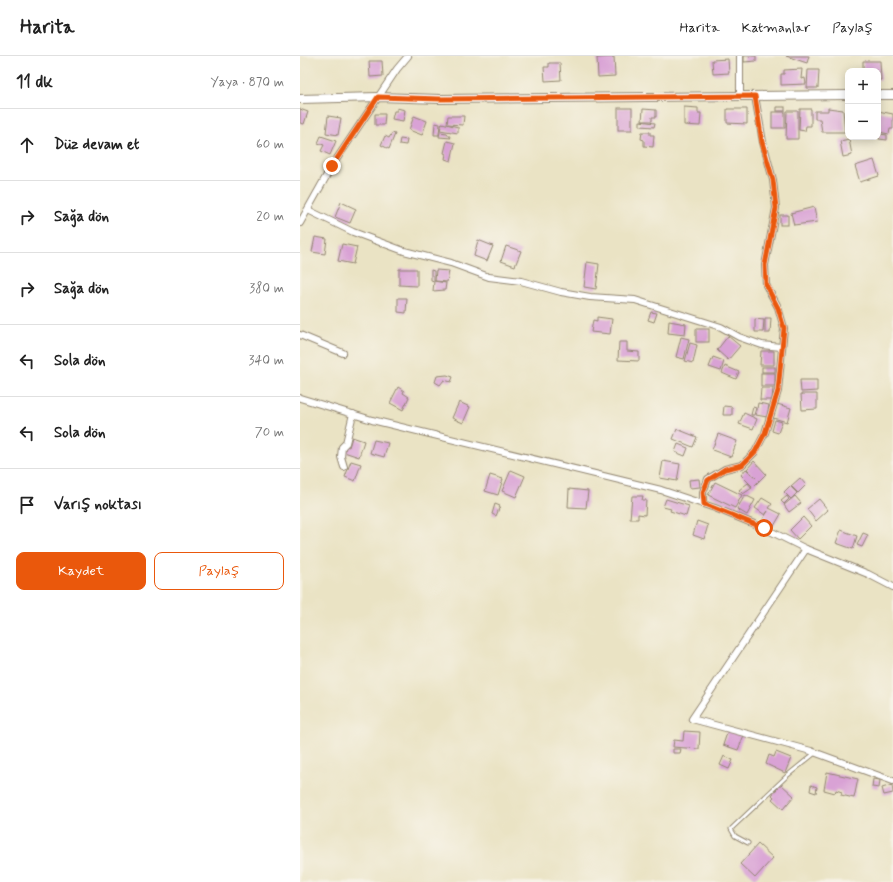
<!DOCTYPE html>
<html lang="tr">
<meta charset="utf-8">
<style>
:root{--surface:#fff;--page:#f6f6f6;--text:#222;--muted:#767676;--line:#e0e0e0;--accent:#ea580c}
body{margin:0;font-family:Mynerve,sans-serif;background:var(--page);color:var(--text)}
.controls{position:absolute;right:12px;top:12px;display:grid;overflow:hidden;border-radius:8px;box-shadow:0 2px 10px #0003}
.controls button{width:36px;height:36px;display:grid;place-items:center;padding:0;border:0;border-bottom:1px solid var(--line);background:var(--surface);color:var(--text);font:20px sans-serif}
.stop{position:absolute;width:12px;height:12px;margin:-9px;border:3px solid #ea580c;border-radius:50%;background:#fff}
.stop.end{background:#ea580c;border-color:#fff;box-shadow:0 1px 4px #0008}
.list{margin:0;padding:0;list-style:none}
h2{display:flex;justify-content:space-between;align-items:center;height:52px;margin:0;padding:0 16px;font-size:17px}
h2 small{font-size:13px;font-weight:400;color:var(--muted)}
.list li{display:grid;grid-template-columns:26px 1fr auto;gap:12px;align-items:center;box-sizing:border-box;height:72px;padding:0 16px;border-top:1px solid var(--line)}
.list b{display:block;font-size:15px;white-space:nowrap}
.list em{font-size:13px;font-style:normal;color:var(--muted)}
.actions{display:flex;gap:8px;padding:12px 16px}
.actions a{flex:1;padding:9px 0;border:1px solid var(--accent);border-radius:8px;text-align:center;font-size:14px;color:var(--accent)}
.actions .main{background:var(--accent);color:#fff}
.icon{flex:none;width:22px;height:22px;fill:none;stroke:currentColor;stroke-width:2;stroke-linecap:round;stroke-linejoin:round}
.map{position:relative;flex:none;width:593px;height:826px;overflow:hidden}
header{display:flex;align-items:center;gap:24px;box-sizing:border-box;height:56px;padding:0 20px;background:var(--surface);border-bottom:1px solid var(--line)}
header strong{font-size:19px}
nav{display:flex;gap:22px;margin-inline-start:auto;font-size:14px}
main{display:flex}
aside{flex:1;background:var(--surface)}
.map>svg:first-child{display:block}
.building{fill:#d9a2d5}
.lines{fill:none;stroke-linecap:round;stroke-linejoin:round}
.lane-casing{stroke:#928671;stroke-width:5}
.street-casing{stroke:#928671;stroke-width:8}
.secondary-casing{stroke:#928671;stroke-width:10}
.lane{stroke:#fff;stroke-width:3}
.street{stroke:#fff;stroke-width:6}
.secondary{stroke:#fff;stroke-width:8}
.route{stroke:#ea580c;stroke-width:5}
</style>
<header>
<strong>Harita</strong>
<nav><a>Harita</a><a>Katmanlar</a><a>Paylaş</a></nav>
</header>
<main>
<aside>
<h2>11 dk<small>Yaya · 870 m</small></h2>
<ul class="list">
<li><svg class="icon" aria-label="ahead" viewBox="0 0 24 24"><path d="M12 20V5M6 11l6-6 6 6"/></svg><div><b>Düz devam et</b></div><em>60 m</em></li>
<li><svg class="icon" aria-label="right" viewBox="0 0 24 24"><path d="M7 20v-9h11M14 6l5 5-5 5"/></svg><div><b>Sağa dön</b></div><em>20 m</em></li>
<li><svg class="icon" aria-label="right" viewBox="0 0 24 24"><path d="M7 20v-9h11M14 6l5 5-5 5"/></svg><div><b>Sağa dön</b></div><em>380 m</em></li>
<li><svg class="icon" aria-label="left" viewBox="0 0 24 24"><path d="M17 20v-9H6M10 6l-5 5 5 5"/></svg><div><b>Sola dön</b></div><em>340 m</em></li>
<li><svg class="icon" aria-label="left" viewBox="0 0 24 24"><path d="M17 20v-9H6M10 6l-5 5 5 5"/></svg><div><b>Sola dön</b></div><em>70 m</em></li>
<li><svg class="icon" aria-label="arrive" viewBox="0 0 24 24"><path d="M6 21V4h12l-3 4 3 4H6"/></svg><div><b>Varış noktası</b></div></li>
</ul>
<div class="actions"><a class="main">Kaydet</a><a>Paylaş</a></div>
</aside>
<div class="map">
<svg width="593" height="826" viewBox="0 0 593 826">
<rect width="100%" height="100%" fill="#f7f3e8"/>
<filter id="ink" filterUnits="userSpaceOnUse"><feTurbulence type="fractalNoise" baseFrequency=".025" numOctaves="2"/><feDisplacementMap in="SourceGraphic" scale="8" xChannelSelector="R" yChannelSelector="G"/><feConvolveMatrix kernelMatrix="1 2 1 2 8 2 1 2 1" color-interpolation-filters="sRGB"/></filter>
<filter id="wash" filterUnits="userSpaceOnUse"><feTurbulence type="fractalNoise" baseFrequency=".012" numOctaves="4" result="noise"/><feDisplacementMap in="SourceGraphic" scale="16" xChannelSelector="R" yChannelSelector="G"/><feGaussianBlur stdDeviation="0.9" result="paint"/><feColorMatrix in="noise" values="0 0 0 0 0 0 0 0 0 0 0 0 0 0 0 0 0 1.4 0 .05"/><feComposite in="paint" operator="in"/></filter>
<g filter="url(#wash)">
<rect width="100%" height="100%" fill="#eae3c4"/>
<g id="blocks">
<!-- building -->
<g class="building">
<path d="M444,0h12v5l-12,1z"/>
<path d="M486,0h23l-2,7z"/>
<path d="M314,1l1,19 -17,1 -1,-19z"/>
<path d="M428,3l1,14 -16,1 -1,-14z"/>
<path d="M69,5h13l1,15 -13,1z"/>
<path d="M563,5h17l1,19h-3v-9h-15z"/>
<path d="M249,7h11l1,17 -16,1 -1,-14h5z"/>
<path d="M502,13l-1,10 4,-1 1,6 -25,1v-11h3v-4z"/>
<path d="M508,14h11l-1,18h-11z"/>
<path d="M384,51l14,1v5h3l-1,13 -16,-1z"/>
<rect x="477" y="51" width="8" height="4"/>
<path d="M97,52l8,2 -2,11 -11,-2 2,-8h3z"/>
<rect x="318" y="52" width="14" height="22"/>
<path d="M528,52l15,2 2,22h-23l-2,-13h-5v-8h13z"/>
<path d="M0,53l8,3 -4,12 -4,-1z"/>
<path d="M343,53l13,1v7h-4v4h-10z"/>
<path d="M427,53h20v15l-20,-1z"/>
<path d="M500,53h11v17h-5l-1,5 -6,-1z"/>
<path d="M487,55h11v28h-12z"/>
<path d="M578,55l15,3v15h-3l-1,5 -10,-2z"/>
<rect x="472" y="56" width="13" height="16"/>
<path d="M75,58h10l-1,11h-9z"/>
<path d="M28,60l13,2 -3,17 -12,-2z"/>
<path d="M114,60l13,5 -5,14 -13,-5z"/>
<path d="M148,60h16l-1,9 -16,-1z"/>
<path d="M340,65l15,2 -1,4 -14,-1z"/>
<path d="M135,67l5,1 -1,11h-5z"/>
<path d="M142,67l16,4v6l-18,-3z"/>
<path d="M140,76l7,1 4,5 -12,-1z"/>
<path d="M342,76h8v3h4l-1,12 -9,-1v-6l-3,-1z"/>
<path d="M92,77l3,1 -6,15 -8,-4 4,-9 4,2z"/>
<path d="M579,78l8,1v5l-8,-1z"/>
<path d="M21,80l15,5 -6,14 -9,-4 3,-6 -6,-2z"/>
<path d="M100,83l7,1 -1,5 -7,-1z"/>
<path d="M549,83l3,16 -9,2 -3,-16z"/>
<path d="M147,85l8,2 -4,18 -6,-2 1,-5 -2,-1z"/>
<path d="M574,104l5,16 -19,6 -5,-16z"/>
<path d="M41,146l15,7 -6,14 -15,-6z"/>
<path d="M514,151l3,15 -23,3 -3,-12z"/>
<rect x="480" y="159" width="8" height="10"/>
<path d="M15,181l12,2 -2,15 -13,-2z"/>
<path d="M178,184l15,6 -6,15 -13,-5z"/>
<path d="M42,188l15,3 -4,17 -15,-3z"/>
<path d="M206,190l15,5 -6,15 -14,-5z"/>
<path d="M287,206l12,2 -3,25 -12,-2z"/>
<path d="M99,213h18v17l-18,-1z"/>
<path d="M131,214l3,1v10l-3,-1z"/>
<path d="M136,214l13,1 -2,11 -12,-1z"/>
<path d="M134,225l12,2 -1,7 -12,1z"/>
<path d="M98,242h9l-1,15 -8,-1z"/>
<path d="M351,256l6,1 -3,9 -6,-2z"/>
<path d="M297,261l15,2 -2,15 -19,-2 2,-12 4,1z"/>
<path d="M465,262h6l-1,15h-5z"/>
<path d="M455,263l9,1 -1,12h-8z"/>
<path d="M369,265l17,3 -1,11 -17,-2z"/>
<rect x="396" y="273" width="13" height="13"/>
<path d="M428,280l12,10 -12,14 -11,-10z"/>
<path d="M381,281l8,2 -5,20 -8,-2z"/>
<path d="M319,286h8v9l12,1v9l-21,-1z"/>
<path d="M390,287l7,2 -4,18 -8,-2z"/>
<path d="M461,295h13v14h-14z"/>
<path d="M413,301l11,4 -3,10 -12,-4z"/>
<path d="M425,310l14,6 -3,7 -14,-6z"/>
<rect x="462" y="311" width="13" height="5"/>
<rect x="461" y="317" width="14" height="13"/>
<path d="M147,319l6,2 -2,5 -7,-2 -4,5 -5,-3 2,-6z"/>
<path d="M500,324h17v11l-16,1z"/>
<path d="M98,331l6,4 -1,2 6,4 -6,13 -13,-7z"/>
<path d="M461,332h12l-1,12h-12z"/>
<path d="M501,338h16v15l-15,1z"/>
<path d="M159,346l11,5 -7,16 -11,-5z"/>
<path d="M458,347l11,2 -2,12 -11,-2z"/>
<path d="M477,348l14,4 -4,14 -14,-4z"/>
<path d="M424,350l8,1v8h-9z"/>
<path d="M453,351l3,1 -2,7h-3z"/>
<path d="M444,357l13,6 -4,10 -14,-5z"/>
<path d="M475,364l7,2 -4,11 -6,-2z"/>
<path d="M377,373l20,8 -4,10 -20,-8z"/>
<path d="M418,378l19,7 -6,16 -19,-7z"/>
<path d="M52,381l12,4 -5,16 -15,-5 2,-6 3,1z"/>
<path d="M74,384l14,3 -4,14 -14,-4z"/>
<path d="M378,388l10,4 -3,8 -10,-4z"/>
<path d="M51,405l10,3 -6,17 -10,-4z"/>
<path d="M363,405l17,3 -3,17 -17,-3z"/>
<path d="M454,405l12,13 -13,13 -12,-12 5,-6 10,9 -9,-9z"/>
<path d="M211,414l14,6 -9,21 -14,-6z"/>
<path d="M190,419l13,4 -5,16 -13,-4z"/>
<path d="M500,422l6,7 -8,8 -7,-7z"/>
<path d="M399,423l1,8 -10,1 -1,-8z"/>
<path d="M415,426l27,13 -7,13 -27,-13z"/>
<path d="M448,427l4,5 -9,6 -4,-4z"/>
<path d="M490,430l7,7 -6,6 -7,-7z"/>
<path d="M269,433l19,2 -2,17 -18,-1z"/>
<path d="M445,439l10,5 -8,15 -10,-6z"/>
<path d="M332,440h11l-1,4h4l-1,15 -7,-1v5h-8z"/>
<path d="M487,440l2,3 -5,5 -3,-3z"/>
<path d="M495,440l6,7 -12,9 -5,-7z"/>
<path d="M462,442l10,6 -3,4 12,6 -7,12 -11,-7 5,-8 -3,4 -10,-7z"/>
<path d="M366,443l23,7 -3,10 -16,-5 1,-2 -8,-2z"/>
<path d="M519,443l9,11 -12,11 -9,-12z"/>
<path d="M195,448l5,2 -4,10 -4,-2z"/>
<path d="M503,461l8,9 -13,13 -8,-9z"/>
<path d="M397,465l11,4 -4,14 -11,-4z"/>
<path d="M541,474l16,6 -4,13 -17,-6z"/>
<path d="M563,477l5,2 -6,12 -5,-2z"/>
<path d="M428,674l16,5 -6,15 -15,-5z"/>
<path d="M384,675l16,1 -1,17 -26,-2 1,-7 9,1z"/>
<path d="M373,693h8l-1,4h-7z"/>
<path d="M476,696l15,6 -6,15 -19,-9 3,-9 5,2z"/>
<path d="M424,700l9,4 -4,9 -9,-4z"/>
<path d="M527,716l31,7 -4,19 -13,-3 1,-3 -6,-2 -1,3 -11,-3z"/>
<path d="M573,723l7,1 -1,8 -7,-1z"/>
<path d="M481,728l13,12 -11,13 -11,-10 2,-2 -2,-2z"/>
<path d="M511,729l6,2 -1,6 -6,-2z"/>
<path d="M592,729l1,8 -9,2 -2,-7z"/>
<path d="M458,788l15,14 -18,20 -15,-14z"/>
</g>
</g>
</g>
<g filter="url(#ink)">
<use href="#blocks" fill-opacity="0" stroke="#928671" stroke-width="1"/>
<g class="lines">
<defs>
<path id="lane" d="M448,787l-13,-7 -4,-7 57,-54 27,-22"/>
<g id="street">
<path d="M440,40v-40"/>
<path d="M8,154l45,22 51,19 47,12 38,14 32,4 40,11 29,5 45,3 86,27 18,10 23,8 19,2"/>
<path d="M0,167l32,-57 65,-97 11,-13"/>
<path d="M0,279l43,18"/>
<path d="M0,342l72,22 289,70 54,18 49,20 42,21 62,25 25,13"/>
<path d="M44,411l-3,-10 1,-10 4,-4 7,-29"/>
<path d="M403,448v-12l5,-13 17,-10 17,-4 13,-13 10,-19 13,-42 6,-63 -6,-21 -12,-22 -1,-20 11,-57 -3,-28 -10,-38 -8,-46"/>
<path d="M506,493l-114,170 119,32 82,30"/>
</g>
<g id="secondary">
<path d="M578,39h15"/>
<path d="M0,43l78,-2 62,2 408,-4"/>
</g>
</defs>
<!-- lane casing -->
<use href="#lane" class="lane-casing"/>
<!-- street casing -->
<use href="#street" class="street-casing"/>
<!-- secondary casing -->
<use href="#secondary" class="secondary-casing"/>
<!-- lane -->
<use href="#lane" class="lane"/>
<!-- street -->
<use href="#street" class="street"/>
<!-- secondary -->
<use href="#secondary" class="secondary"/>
</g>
</g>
<g class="lines" filter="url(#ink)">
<!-- route -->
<path class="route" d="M32,110l46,-69 62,2 315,-3 7,46 11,38 3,28 -11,57 1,20 12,23 6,20 -6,63 -13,42 -10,19 -13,13 -17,4 -17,11 -5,12 1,12 60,24"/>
</g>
</svg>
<div class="controls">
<button>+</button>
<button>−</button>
</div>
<div class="stop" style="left:464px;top:472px"></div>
<div class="stop end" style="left:32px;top:110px"></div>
</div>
</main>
